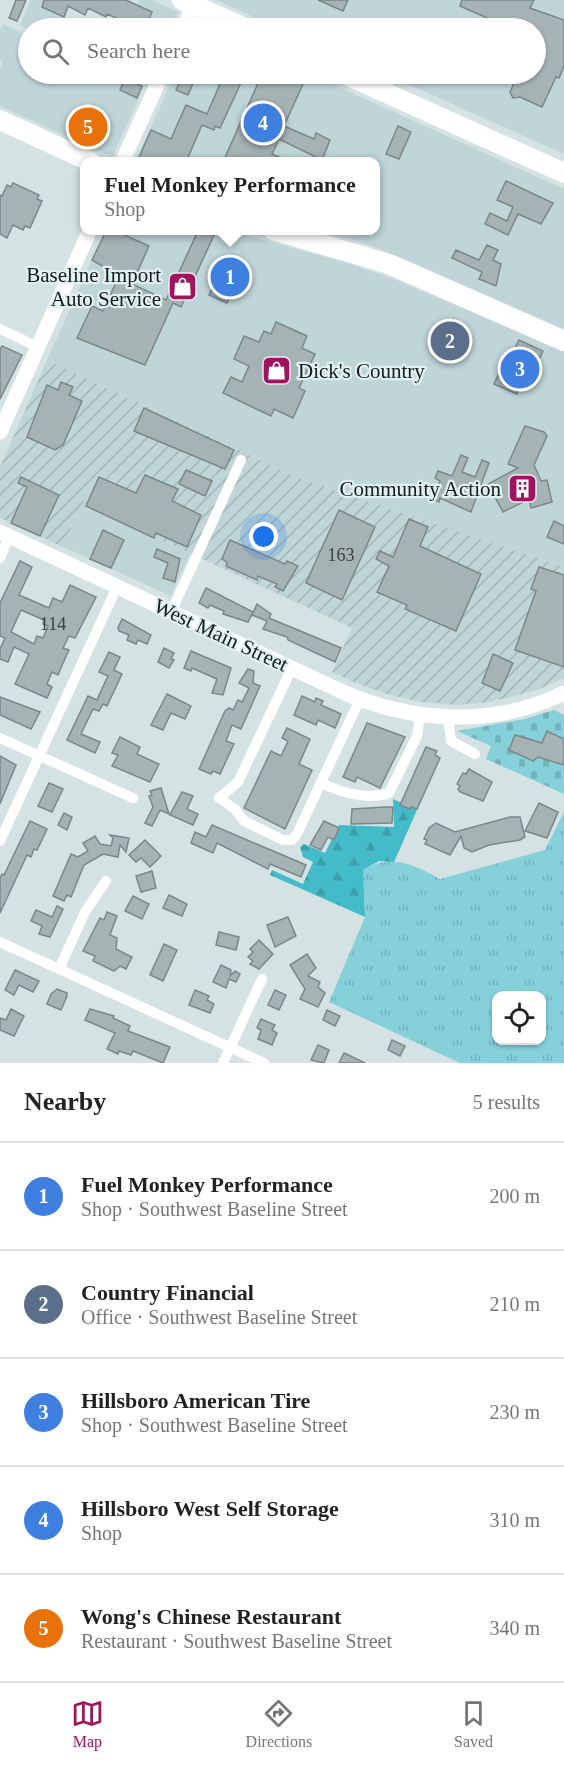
<!DOCTYPE html>
<meta charset="utf-8">
<style>
:root{--surface:#fff;--page:#f2f2f2;--text:#222;--muted:#767676;--line:#e0e0e0;--accent:#a0145f}
body{margin:0;font-family:"Times New Roman",serif;background:var(--page);color:var(--text)}
.controls{position:absolute;right:18px;bottom:18px;display:grid;overflow:hidden;border-radius:12px;box-shadow:0 2px 4px #0004}
.controls button{width:54px;height:54px;display:grid;place-items:center;padding:0;border:0;border-bottom:2px solid var(--line);background:var(--surface);color:var(--text);font:30px sans-serif}
.you{position:absolute;left:264px;top:537px;width:21px;height:21px;margin:-15px;border:4px solid #fff;border-radius:50%;background:#1a73e8;box-shadow:0 0 0 9px #1a73e833}
.badge{display:grid;place-items:center;width:39px;height:39px;border-radius:50%;background:var(--accent);color:#fff;font-size:20px;font-weight:700}
.pin{position:absolute;translate:-50% -50%;border:3px solid #fff;box-shadow:0 2px 6px #0006}
.popup{position:absolute;left:80px;top:157px;width:300px;height:78px;box-sizing:border-box;display:grid;place-content:center;border-radius:12px;background:var(--surface);filter:drop-shadow(0 2px 4px #0005);font-size:20px;white-space:nowrap;color:var(--muted)}
.popup b{font-size:22px;color:var(--text)}
.popup::after{content:'';position:absolute;left:50%;top:100%;margin-left:-12px;border:12px solid transparent;border-top-color:var(--surface)}
.list{margin:0;padding:0;list-style:none}
h2{display:flex;justify-content:space-between;align-items:center;height:78px;margin:0;padding:0 24px;font-size:26px}
h2 small{font-size:20px;font-weight:400;color:var(--muted)}
.list li{display:grid;grid-template-columns:39px 1fr auto;gap:18px;align-items:center;box-sizing:border-box;height:108px;padding:0 24px;border-top:2px solid var(--line)}
.list b{display:block;font-size:22px;white-space:nowrap}
.list p{margin:0;font-size:20px;white-space:nowrap;color:var(--muted)}
.list em{font-size:20px;font-style:normal;color:var(--muted)}
.icon{flex:none;width:33px;height:33px;fill:none;stroke:currentColor;stroke-width:2;stroke-linecap:round;stroke-linejoin:round}
.map{position:relative;flex:none;width:564px;height:1063px;overflow:hidden}
.search{position:absolute;background:var(--surface);box-shadow:0 2px 4px #0004;left:18px;right:18px;top:18px;height:66px;display:flex;align-items:center;gap:15px;box-sizing:border-box;padding:0 21px;border-radius:33px;color:var(--muted);font-size:22px}
.sheet{height:618px;background:var(--surface)}
nav{display:flex;justify-content:space-around;align-items:center;box-sizing:border-box;height:84px;border-top:2px solid var(--line);background:var(--surface);font-size:16px;color:var(--muted)}
nav a{display:grid;justify-items:center;gap:3px}
nav .on{color:var(--accent)}
.map>svg:first-child{display:block}
.built{fill:#bfd5d8}
.industrial{fill:url(#industrial-furrows)}
.grass{fill:url(#grass-tufts);fill-rule:evenodd}
.forest{fill:url(#forest-firs)}
.cemetery{fill:url(#cemetery-stones)}
.building{fill:#a6b3b5;stroke:#7b888a;stroke-width:1.5;fill-rule:evenodd}
.lines{fill:none;stroke-linecap:round;stroke-linejoin:round}
.street{stroke:#fff;stroke-width:10}
.secondary{stroke:#fff;stroke-width:15}
.highway{stroke:#fff;stroke-width:20}
.labels{text-anchor:middle;dominant-baseline:central;stroke-width:4.5;stroke-linejoin:round;paint-order:stroke}
.number-label{font-size:18px;fill:#3a4142}
.poi-label{font-size:21px;fill:#161b1c;stroke:#e1f0f1;text-anchor:end}
.street-label{font-size:21px;fill:#161b1c;stroke:#e1f0f1}
</style>
<div class="map">
<svg width="564" height="1063" viewBox="0 0 564 1063">
<defs>
<pattern id="industrial-furrows" width="10" height="10" patternUnits="userSpaceOnUse" patternTransform="scale(1.5)"><rect width="10" height="10" fill="#bfd5d8"/><path d="M-1 1l2-2M0 10L10 0M9 11l2-2" fill="none" stroke="#a3b6b9"/></pattern>
<pattern id="grass-tufts" width="24" height="20" patternUnits="userSpaceOnUse" patternTransform="scale(1.5)"><rect width="24" height="20" fill="#85d0d9"/><path d="M3 7l-1-3M5 7V3M7 7l1-3M15 17l-1-3M17 17v-4M19 17l1-3" fill="none" stroke="#72b2ba"/></pattern>
<pattern id="forest-firs" width="22" height="20" patternUnits="userSpaceOnUse" patternTransform="scale(1.5)"><rect width="22" height="20" fill="#44bbc8"/><path d="M5 1l3.5 6h-7zM16 11l3.5 6h-7z" fill="#3ba0ab"/></pattern>
<pattern id="cemetery-stones" width="16" height="16" patternUnits="userSpaceOnUse" patternTransform="scale(1.5)"><rect width="16" height="16" fill="#85d0d9"/><path d="M2 7V4a2 2 0 0 1 4 0v3zM10 15v-3a2 2 0 0 1 4 0v3z" fill="#72b2ba"/></pattern>
</defs>
<rect width="100%" height="100%" fill="#d4e2e4"/>
<!-- built -->
<g class="built">
<path d="M31,0h42l-13,28 -32,1 -8,-4z"/>
<path d="M139,0h13l26,12 -8,16h-44z"/>
<path d="M215,0h349v154l-179,-80h151v-46h-256z"/>
<path d="M3,24l25,12v38h85l31,13 -32,70 -112,-51v-37l3,-7 -3,-3v-29z"/>
<path d="M175,74h135l254,115v140l-162,-71 -47,-18 -39,-9 60,-1v-68h-241z"/>
<path d="M105,231h125l118,32 51,18 165,71v215l-266,-89 -251,-118z"/>
<path d="M95,474l73,34 -13,29 35,17 -19,42 -108,-49z"/>
</g>
<!-- industrial -->
<path class="industrial" d="M47,360l251,118 266,89v111l-27,12 -47,12 -33,3 -36,-3 -35,-8 -35,-13 -19,-9 20,-44 -197,-91 13,-29 -72,-34 -33,73 -63,-29v-51z"/>
<!-- grass -->
<path class="grass" d="M564,812v251h-104l-131,-61 36,-85 -2,-47c28,-17 50,-6 77,9l105,-29zM496,996h46v44h-46z"/>
<!-- forest -->
<path class="forest" d="M393,799l24,11 -23,52 -15,-1 -16,9 2,47 -95,-42 2,-5 31,14 10,-22 -10,-5 -3,-10 4,-3 21,9 14,-28 55,2z"/>
<!-- cemetery -->
<path class="cemetery" d="M554,710l10,5v79l-78,-35 5,-13 -34,-15 67,-12z"/>
<!-- building -->
<g class="building">
<path d="M16,0h10l-9,21 -8,-3z"/>
<path d="M44,0h82l26,12 -3,7 10,4 -3,5h-23l-6,-2 1,-3 -21,-9 -1,3 -18,-9 -3,7 -17,-9 -4,11 -22,-10z"/>
<path d="M318,0h30l-5,11z"/>
<path d="M462,0h72l-4,8 34,12v46l-5,12 -3,-1 -14,30 -22,-10 -7,1 -3,-6 8,-18h18v-46h-53l4,-10 -27,-12z"/>
<path d="M127,74h17l-6,11 4,1 -5,12 -17,-8z"/>
<path d="M183,74h14l-9,21 -12,-5z"/>
<path d="M210,74h35l-25,54 -5,-2 -1,4 -12,-5 -16,37h-49l14,-32 20,9 15,-34 21,9 13,-30 -12,-6z"/>
<path d="M262,74h23l19,8 -20,44 30,13 2,-6 14,7 -8,20 -43,-21 -7,15 18,8h-67z"/>
<path d="M87,107l13,6 -13,30 -13,-6z"/>
<path d="M398,126l13,6 -12,27 -13,-5z"/>
<path d="M506,181l47,22 -12,21 -23,-10 -10,21 -23,-11 5,-11 17,8 6,-14 -16,-7z"/>
<path d="M13,183l26,12 -2,4 5,2 -12,27 -5,-2 -2,4 -10,-5 -6,13 -7,-4v-39l2,1 5,-11 4,2z"/>
<path d="M106,231h18l-2,3 27,12 -17,38 34,16 32,-69 16,4 -33,72 -8,-4 -28,62 -68,-27 15,-32 11,5 16,-35 -27,-16z"/>
<path d="M487,245l11,5 -5,10 8,4 -5,22 -17,-7 3,-7 -30,-14 4,-8 23,10z"/>
<path d="M228,261l15,6 -16,36 -18,-8 4,-8 3,1z"/>
<path d="M453,319l11,5 -13,29 -10,-5z"/>
<path d="M276,322l31,14 -5,12 13,6 -16,34 6,3 -12,27 -19,-9 -3,7 -48,-23 8,-16 11,5 7,-16 -15,-7 10,-23 15,6 5,-11 7,3z"/>
<path d="M519,340l24,11 -7,15 -6,-2 -13,30 -23,-10 5,-11 9,4 9,-19 -6,-2z"/>
<path d="M2,346l20,9 -22,44v-49z"/>
<path d="M61,382l12,5 -4,8 13,6 -19,44 -8,5 -28,-13 20,-52 11,5z"/>
<path d="M144,408l90,42 -9,19 -91,-38z"/>
<path d="M525,426l19,6 3,4 -13,29 7,16 6,-1 5,22 -21,6 -2,-9 -26,13 -15,-28 30,-16 -10,-4z"/>
<path d="M461,455l7,3 -6,14 13,5 7,-17 7,3 -18,49 -31,-14 -1,4 -6,-3 7,-18 -5,-3 3,-7 14,5z"/>
<path d="M186,470l26,11 -7,15 -26,-12z"/>
<path d="M145,475l33,14 -6,12 29,14 -14,32 -31,-14 -2,5 -68,-32 13,-29 37,16z"/>
<path d="M21,477l38,18 -19,41 -29,-13 16,-36 -9,-4z"/>
<path d="M339,510l36,17 -33,73 -36,-17z"/>
<path d="M409,519l19,8 -8,19 61,28 -25,57 -51,-22 2,-4 -30,-13 12,-26 -13,-7 4,-8 13,6z"/>
<path d="M554,521l10,5v18l-17,-7z"/>
<path d="M103,530l21,10 -13,28 -21,-9z"/>
<path d="M230,540l55,24 2,-3 11,5 -15,25 -8,-4 2,-3 -19,-8 -1,4 -31,-14 1,-4 -5,-3z"/>
<path d="M157,549l23,10 -5,23 -12,-4 5,-15 -14,-6z"/>
<path d="M20,561l12,6 -13,28 30,13 4,-10 9,4 8,-17 26,12 -21,41 -6,-2 -6,12 6,2 -6,13 -5,12 -6,-3 -5,12 5,3 -5,11 -32,-14 14,-30 -15,-7 -6,15 -8,-3v-10l5,-11 -5,-2v-33zM21,610l23,10 -1,4 5,2 -5,12 -6,-2 -3,8 -23,-12z"/>
<path d="M539,567l25,8v92l-49,-17 21,-59 -5,-2z"/>
<path d="M206,588l47,24 -5,10 -25,-8 1,-3 -14,-6 -2,3 -9,-5z"/>
<path d="M257,604l14,10 -2,4 72,30 -6,14 -47,-22 -1,-3 -24,-8 4,-8 -15,-6z"/>
<path d="M122,619l29,16 -4,9 -9,-4 -2,4 -9,-4 2,-5 -10,-4 -1,-3z"/>
<path d="M164,648l10,5 -3,6 3,1 -5,8 -11,-6z"/>
<path d="M191,651l40,17 -8,27 -11,-2 5,-14 -25,-11 -1,3 -7,-3z"/>
<path d="M109,652l11,5 -6,13 8,4 -15,32 -4,-2 -4,7 -6,-2 -12,25 19,8 -5,11 -28,-13 21,-44 9,4 8,-18 3,-6 -9,-4z"/>
<path d="M493,654l20,9 -13,28 -18,-8z"/>
<path d="M248,669l6,2 -1,12 7,3 -19,43 -9,-4 -6,16 8,3 -14,30 -7,-3 -2,3 -12,-5 26,-58 4,-3 4,2 5,-10 4,2 7,-14 -10,-5z"/>
<path d="M167,694l24,12 -6,13 -14,-6 -8,17 -12,-5z"/>
<path d="M302,696l13,6 1,-4 7,3 -2,4 20,9 -6,14 -17,-8 -2,5 -22,-10z"/>
<path d="M0,697l40,15 -9,17 -31,-14z"/>
<path d="M367,723l38,14 -25,51 -23,-11 -2,5 -12,-5z"/>
<path d="M287,728l23,11 -11,25 13,6 -27,59 -41,-21 27,-57 10,5 7,-15 -6,-3z"/>
<path d="M547,731l17,8v26l-26,-8 -5,4 -24,-11 6,-15 27,8z"/>
<path d="M120,737l20,10 -3,7 22,10 -9,18 -38,-16 6,-11 -6,-2z"/>
<path d="M426,747l11,4 -2,4 5,3 -23,51 -6,-2 -1,2 -10,-4z"/>
<path d="M0,756l16,9 -16,39z"/>
<path d="M469,769l23,13 -9,19 -23,-9 -2,-3 2,-3 -3,-2 6,-11 3,1z"/>
<path d="M49,783l14,6 -11,23 -14,-6z"/>
<path d="M161,788l8,26 -9,-4 -8,16 -7,-3 8,-16 -4,-11 3,-1 -2,-4z"/>
<path d="M182,792l11,4 -6,13 11,5 -5,11 -23,-10z"/>
<path d="M539,803l19,9 -11,26 -22,-7z"/>
<path d="M386,807h7l-1,16 -41,1 1,-15z"/>
<path d="M64,813l8,4 -5,13 -9,-5z"/>
<path d="M510,817h10l5,20 -5,3 -31,5 -17,7 -8,-4 -3,-12 -11,19 -25,-11 2,-4 -3,-1 5,-11 7,-5 19,9z"/>
<path d="M30,821l17,8 -10,21 -3,-1 -3,8 -4,-2 -27,58v-34l2,-5 2,1z"/>
<path d="M324,821l15,7 -5,12 -6,-3 -7,13 -11,-5z"/>
<path d="M212,825l94,40 -5,12 -31,-13 -2,5 -51,-26 -4,10 -22,-10 4,-11 11,5z"/>
<path d="M110,835l19,3 -3,14 -6,-7 -2,12 -15,-3 -19,11 -13,32 -4,-2 -3,6 -11,-5 18,-42 7,3 10,-6 -5,-8 12,-7 5,8 11,2 2,-8z"/>
<path d="M145,840l16,16 -11,11 -9,-9 -5,4 -7,-7z"/>
<path d="M152,871l4,17 -15,4 -5,-16z"/>
<path d="M169,895l18,9 -5,12 -19,-8z"/>
<path d="M133,896l16,8 -7,15 -17,-8z"/>
<path d="M57,906l6,3 -13,28 -11,-3 3,-8 -11,-5 5,-11 16,7z"/>
<path d="M107,912l10,4 -7,19 7,3 -1,11 16,8 -6,12 -6,-3 -6,5 -21,-10 2,-5 -12,-5 17,-33 4,2z"/>
<path d="M288,917l8,19 -21,11 -8,-22z"/>
<path d="M219,932l20,5 -3,13 -20,-5z"/>
<path d="M259,940l14,14 -14,15 -9,-5 3,-3 -5,-4 5,-5 -3,-3z"/>
<path d="M164,944l13,6 -14,31 -13,-6z"/>
<path d="M307,954l9,14 -8,8 12,6 -2,5 7,6 -7,14 -18,-8 5,-10 -15,-24z"/>
<path d="M221,965l10,5 -1,6 5,-5 5,3 -4,8 -7,-3 -3,9 -13,-6z"/>
<path d="M15,970l24,11 -6,11 -14,-7 -5,10 -9,-5z"/>
<path d="M57,989l10,4v3l-6,14 -14,-6 4,-10z"/>
<path d="M195,990l14,6 -2,4 7,4 -4,9 -21,-8z"/>
<path d="M275,990l11,5 -7,15 -11,-5z"/>
<path d="M11,1009l13,7 -10,20 -14,-6v-12l6,2z"/>
<path d="M90,1009l24,7 -1,2 17,8 -2,5 42,16 -7,16 -30,-12 -2,4 -12,-4 -1,3 -11,-5 8,-16 -30,-13z"/>
<path d="M327,1010l13,6 -5,10 -12,-6z"/>
<path d="M261,1019l14,6 -3,5 5,3 -5,12 -14,-6 3,-9 -4,-2z"/>
<path d="M392,1040l13,6 -5,10 -12,-6z"/>
<path d="M318,1045l11,5 -5,13 -13,-3z"/>
<path d="M344,1053l21,10h-26z"/>
</g>
<g class="lines">
<!-- street -->
<g class="street">
<path d="M0,329l38,18"/>
<path d="M0,558l9,-21"/>
<path d="M171,612l70,-152"/>
<path d="M292,668l-54,114 -19,16 16,11 9,12 39,19h9l5,-6 63,-135"/>
<path d="M448,717l3,24 24,13"/>
<path d="M0,738l133,60"/>
<path d="M321,783c20,9 46,18 68,10l28,-57 3,-21"/>
<path d="M0,841l117,-254"/>
<path d="M0,942l264,121"/>
<path d="M60,967l25,-55 21,-31"/>
<path d="M223,1063l39,-84"/>
</g>
<!-- secondary -->
<g class="secondary">
<path d="M183,28l13,-28"/>
<path d="M122,162l40,-88"/>
<path d="M0,432l90,-202"/>
<path d="M0,532l345,161c70,30 150,34 219,0"/>
</g>
<!-- highway -->
<g class="highway">
<path d="M182,0l63,28"/>
<path d="M344,74l220,99"/>
<path d="M0,120l91,42"/>
<path d="M273,230l116,34 175,77"/>
</g>
</g>
<!-- icons -->
<defs>
<symbol id="shop-square" viewBox="-11 -11 22 22"><rect x="-9" y="-9" width="18" height="18" rx="4" fill="#a0145f" stroke="#e1f0f1"/><path d="M-5-2.5h2.3a2.7 3.5 0 0 1 5.4 0H5L5.5 6h-11ZM-1.5-2.5h3a1.5 2.3 0 0 0-3 0Z" fill="#fff"/></symbol>
<symbol id="building-square" viewBox="-11 -11 22 22"><rect x="-9" y="-9" width="18" height="18" rx="4" fill="#a0145f" stroke="#e1f0f1"/><path d="M-4-6H4V6H1V3H-1V6H-4ZM-2.5-4.3h1.7v1.8h-1.7ZM.8-4.3h1.7v1.8H.8ZM-2.5-1h1.7V.8h-1.7ZM.8-1h1.7V.8H.8Z" fill="#fff"/></symbol>
</defs>
<g fill-rule="evenodd">
<use href="#shop-square" x="166" y="270" width="33" height="33"/>
<use href="#shop-square" x="260" y="354" width="33" height="33"/>
<use href="#building-square" x="506" y="472" width="33" height="33"/>
</g>
<g class="labels">
<!-- number labels -->
<g class="number-label">
<text x="341" y="555">163</text>
<text x="53" y="624">114</text>
</g>
<!-- poi labels -->
<g class="poi-label">
<text x="161" y="275">Baseline Import<tspan x="161" dy="24">Auto Service</tspan></text>
<text x="298" y="371" text-anchor="start">Dick's Country</text>
<text x="501" y="489">Community Action</text>
</g>
<!-- street labels -->
<g class="street-label">
<text transform="translate(221 635) rotate(25)">West Main Street</text>
</g>
</g>
</svg>
<div class="controls">
<button><svg class="icon" aria-label="locate" viewBox="0 0 24 24"><circle cx="12" cy="12" r="6"/><path d="M12 2v4M12 18v4M2 12h4M18 12h4"/></svg></button>
</div>
<div class="you"></div>
<div class="pin badge" style="left:230px;top:277px;background:#3f7fe0">1</div>
<div class="popup"><b>Fuel Monkey Performance</b>Shop</div>
<div class="pin badge" style="left:450px;top:341px;background:#5c6f8a">2</div>
<div class="pin badge" style="left:520px;top:369px;background:#3f7fe0">3</div>
<div class="pin badge" style="left:263px;top:123px;background:#3f7fe0">4</div>
<div class="pin badge" style="left:88px;top:127px;background:#e8710a">5</div>
<div class="search"><svg class="icon" aria-label="search" viewBox="0 0 24 24"><circle cx="10" cy="10" r="6"/><path d="M15 15l6 6"/></svg>Search here</div>
</div>
<section class="sheet">
<h2>Nearby<small>5 results</small></h2>
<ul class="list">
<li><span class="badge" style="background:#3f7fe0">1</span><div><b>Fuel Monkey Performance</b><p>Shop · Southwest Baseline Street</p></div><em>200 m</em></li>
<li><span class="badge" style="background:#5c6f8a">2</span><div><b>Country Financial</b><p>Office · Southwest Baseline Street</p></div><em>210 m</em></li>
<li><span class="badge" style="background:#3f7fe0">3</span><div><b>Hillsboro American Tire</b><p>Shop · Southwest Baseline Street</p></div><em>230 m</em></li>
<li><span class="badge" style="background:#3f7fe0">4</span><div><b>Hillsboro West Self Storage</b><p>Shop</p></div><em>310 m</em></li>
<li><span class="badge" style="background:#e8710a">5</span><div><b>Wong's Chinese Restaurant</b><p>Restaurant · Southwest Baseline Street</p></div><em>340 m</em></li>
</ul>
</section>
<nav>
<a class="on"><svg class="icon" aria-label="map" viewBox="0 0 24 24"><path d="M3 6l6-2 6 2 6-2v14l-6 2-6-2-6 2zM9 4v14M15 6v14"/></svg>Map</a>
<a><svg class="icon" aria-label="directions" viewBox="0 0 24 24"><path d="M12 3l9 9-9 9-9-9zM9 14v-3h6M13 9l2 2-2 2"/></svg>Directions</a>
<a><svg class="icon" aria-label="saved" viewBox="0 0 24 24"><path d="M7 4h10v16l-5-4-5 4z"/></svg>Saved</a>
</nav>
